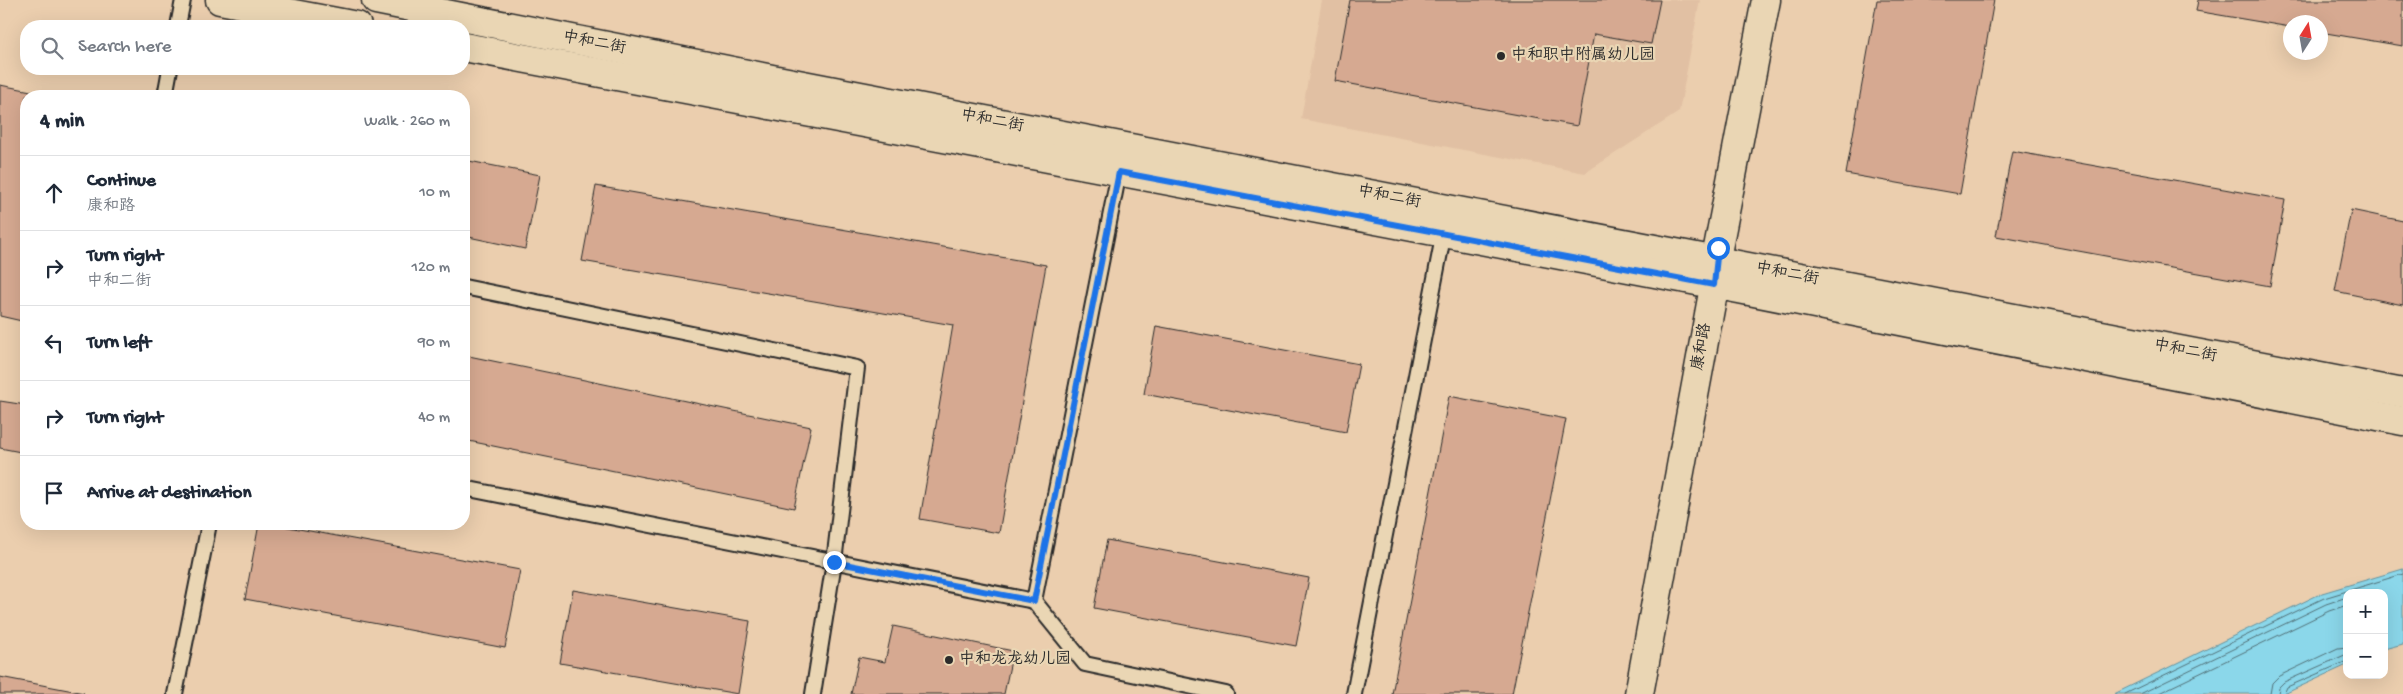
<!DOCTYPE html>
<meta charset="utf-8">
<style>
:root{--surface:#fff;--page:#f2f2f3;--text:#1f2937;--muted:#747a83;--line:#e0e1e3}
body{margin:0;font-family:"Gochi Hand","LXGW WenKai TC",sans-serif;background:var(--page);color:var(--text)}
.controls{position:absolute;right:15px;bottom:15px;display:grid;overflow:hidden;border-radius:10px;box-shadow:0 5px 20px #0002}
.controls button{width:45px;height:45px;display:grid;place-items:center;padding:0;border:0;border-bottom:1px solid var(--line);background:var(--surface);color:var(--text);font:25px sans-serif}
.compass{position:absolute;left:2283px;top:15px;width:45px;height:45px;border-radius:50%;background:var(--surface);box-shadow:0 5px 20px #0002;rotate:11deg}
.stop{position:absolute;width:15px;height:15px;margin:-11px;border:4px solid #1a73e8;border-radius:50%;background:#fff}
.stop.end{background:#1a73e8;border-color:#fff;box-shadow:0 1px 5px #0008}
.list{margin:0;padding:0;list-style:none}
h2{display:flex;justify-content:space-between;align-items:center;height:65px;margin:0;padding:0 20px;font-size:21px}
h2 small{font-size:16px;font-weight:400;color:var(--muted)}
.list li{display:grid;grid-template-columns:32px 1fr auto;gap:15px;align-items:center;box-sizing:border-box;height:75px;padding:0 20px;border-top:1px solid var(--line)}
.list b{display:block;font-size:19px;white-space:nowrap}
.list p{margin:0;font-size:16px;white-space:nowrap;color:var(--muted)}
.list em{font-size:16px;font-style:normal;color:var(--muted)}
.icon{flex:none;width:28px;height:28px;fill:none;stroke:currentColor;stroke-width:2;stroke-linecap:round;stroke-linejoin:round}
.map{position:relative;flex:none;width:2403px;height:694px;overflow:hidden}
.search{position:absolute;background:var(--surface);box-shadow:0 5px 20px #0002;left:20px;top:20px;width:450px;height:55px;display:flex;align-items:center;gap:12px;box-sizing:border-box;padding:0 18px;border-radius:20px;color:var(--muted);font-size:19px}
.panel{position:absolute;background:var(--surface);box-shadow:0 5px 20px #0002;left:20px;top:90px;width:450px;height:440px;border-radius:20px}
.map>svg:first-child{display:block}
.built{fill:#e1c0a3}
.water{fill:#8bd7ea;stroke:#65929e}
.lines{fill:none;stroke-linecap:round;stroke-linejoin:round}
.shore{stroke:#517077;stroke-width:1}
.building{fill:#d6a991;stroke:#2b2b2b}
.service-casing{stroke:#2b2b2b;stroke-width:18}
.tertiary-casing{stroke:#2b2b2b;stroke-width:31}
.service{stroke:#ead6b4;stroke-width:14}
.tertiary{stroke:#ead6b4;stroke-width:28}
.route{stroke:#1a73e8;stroke-width:6}
.poi-dot{fill:#2b2b2b;stroke:#ead6b4;stroke-width:2}
.labels{text-anchor:middle;dominant-baseline:central;stroke-width:4.5;stroke-linejoin:round;paint-order:stroke}
.street-label{font-size:16px;fill:#2b2b2b;stroke:#ead6b4}
.poi-label{font-size:16px;fill:#2b2b2b;stroke:#ead6b4;text-anchor:start}
</style>
<div class="map">
<svg width="2403" height="694" viewBox="0 0 2403 694">
<rect width="100%" height="100%" fill="#ebceae"/>
<filter id="ink" filterUnits="userSpaceOnUse"><feTurbulence type="fractalNoise" baseFrequency=".02" numOctaves="2"/><feDisplacementMap in="SourceGraphic" scale="10" xChannelSelector="R" yChannelSelector="G"/><feConvolveMatrix kernelMatrix="1 2 1 2 8 2 1 2 1" color-interpolation-filters="sRGB"/></filter>
<g filter="url(#ink)">
<!-- built -->
<path class="built" d="M1322,0h378l-21,112 -94,61 -284,-54z"/>
<!-- water -->
<path class="water" d="M2403,569v75l-19,5v-56h-37v72l-63,29h-170l208,-101z"/>
<g class="lines">
<!-- shore -->
<g class="shore">
<path d="M2125,694l199,-96 79,-24"/>
<path d="M2140,694l186,-90 21,-7"/>
<path d="M2157,694l172,-83 18,-6"/>
<path d="M2270,694l2,-11 7,-7 59,-28 9,-1"/>
<path d="M2278,694l1,-7 5,-5 63,-28"/>
<path d="M2284,694l3,-7 60,-26"/>
</g>
</g>
<!-- building -->
<g class="building">
<path d="M1350,0h310l-9,44 -57,-10 -17,92 -242,-45z"/>
<path d="M1877,0h117l-34,194 -114,-20z"/>
<path d="M2198,0h205v46l-83,-14v-10h-30v5l-94,-16z"/>
<path d="M0,85l57,11h-31v226l-26,-6z"/>
<path d="M2012,151l273,49 -15,86 -274,-50z"/>
<path d="M464,160l76,15 -15,74 -61,-13z"/>
<path d="M596,186l450,79 -47,268 -79,-14 33,-194 -371,-64z"/>
<path d="M2351,210l52,11v84l-68,-14z"/>
<path d="M1156,326l203,38 -13,68 -202,-38z"/>
<path d="M464,355l347,72 -17,81 -330,-68z"/>
<path d="M1449,396l117,23 -54,275h-120z"/>
<path d="M0,401l26,4v48l-26,-5z"/>
<path d="M95,524h21l-1,3z"/>
<path d="M259,524h13l248,46 -15,78 -260,-49z"/>
<path d="M1107,540l202,38 -13,68 -202,-38z"/>
<path d="M573,590l177,31 -12,73 -178,-31z"/>
<path d="M893,626l120,25 -9,43h-153l8,-37 26,5z"/>
<path d="M0,677l84,16 -1,1h-83z"/>
</g>
<g class="lines">
<defs>
<g id="service">
<path d="M178,26l5,-26"/>
<path d="M165,96l5,-27"/>
<path d="M464,287l393,81 -23,194 -21,132"/>
<path d="M464,488l570,113 51,63 141,30"/>
<path d="M1034,601l85,-429"/>
<path d="M175,694l34,-170"/>
<path d="M1354,694l90,-462"/>
</g>
<g id="tertiary">
<path d="M220,0l137,26"/>
<path d="M376,0l401,80 1626,313"/>
<path d="M464,47l1275,242 664,132"/>
<path d="M1639,694l78,-423 1,-23 48,-248"/>
</g>
</defs>
<!-- service casing -->
<use href="#service" class="service-casing"/>
<!-- tertiary casing -->
<use href="#tertiary" class="tertiary-casing"/>
<!-- service -->
<use href="#service" class="service"/>
<!-- tertiary -->
<use href="#tertiary" class="tertiary"/>
</g>
</g>
<g class="lines" filter="url(#ink)">
<!-- route -->
<path class="route" d="M834,562l200,39 85,-429 595,113 4,-37"/>
</g>
<!-- markers -->
<g class="poi-dot">
<circle cx="1501" cy="56" r="5"/>
<circle cx="949" cy="660" r="5"/>
</g>
<g class="labels">
<!-- street labels -->
<g class="street-label">
<text transform="translate(594 44) rotate(11)">中和二街</text>
<text transform="translate(992 122) rotate(11)">中和二街</text>
<text transform="translate(1389 198) rotate(11)">中和二街</text>
<text transform="translate(1787 275) rotate(11)">中和二街</text>
<text transform="translate(1703 347) rotate(-80)">康和路</text>
<text transform="translate(2185 352) rotate(11)">中和二街</text>
</g>
<!-- poi labels -->
<g class="poi-label">
<text x="1511" y="56">中和职中附属幼儿园</text>
<text x="959" y="660">中和龙龙幼儿园</text>
</g>
</g>
</svg>
<div class="controls">
<button>+</button>
<button>−</button>
</div>
<svg class="compass" viewBox="-18 -18 36 36"><path d="M0-13l5 13h-10z" fill="#e53935"/><path d="M0 13l5-13h-10z" fill="#747a83"/></svg>
<div class="stop" style="left:1718px;top:248px"></div>
<div class="stop end" style="left:834px;top:562px"></div>
<div class="search"><svg class="icon" aria-label="search" viewBox="0 0 24 24"><circle cx="10" cy="10" r="6"/><path d="M15 15l6 6"/></svg>Search here</div>
<section class="panel">
<h2>4 min<small>Walk · 260 m</small></h2>
<ul class="list">
<li><svg class="icon" aria-label="ahead" viewBox="0 0 24 24"><path d="M12 20V5M6 11l6-6 6 6"/></svg><div><b>Continue</b><p>康和路</p></div><em>10 m</em></li>
<li><svg class="icon" aria-label="right" viewBox="0 0 24 24"><path d="M7 20v-9h11M14 6l5 5-5 5"/></svg><div><b>Turn right</b><p>中和二街</p></div><em>120 m</em></li>
<li><svg class="icon" aria-label="left" viewBox="0 0 24 24"><path d="M17 20v-9H6M10 6l-5 5 5 5"/></svg><div><b>Turn left</b></div><em>90 m</em></li>
<li><svg class="icon" aria-label="right" viewBox="0 0 24 24"><path d="M7 20v-9h11M14 6l5 5-5 5"/></svg><div><b>Turn right</b></div><em>40 m</em></li>
<li><svg class="icon" aria-label="arrive" viewBox="0 0 24 24"><path d="M6 21V4h12l-3 4 3 4H6"/></svg><div><b>Arrive at destination</b></div></li>
</ul>
</section>
</div>
